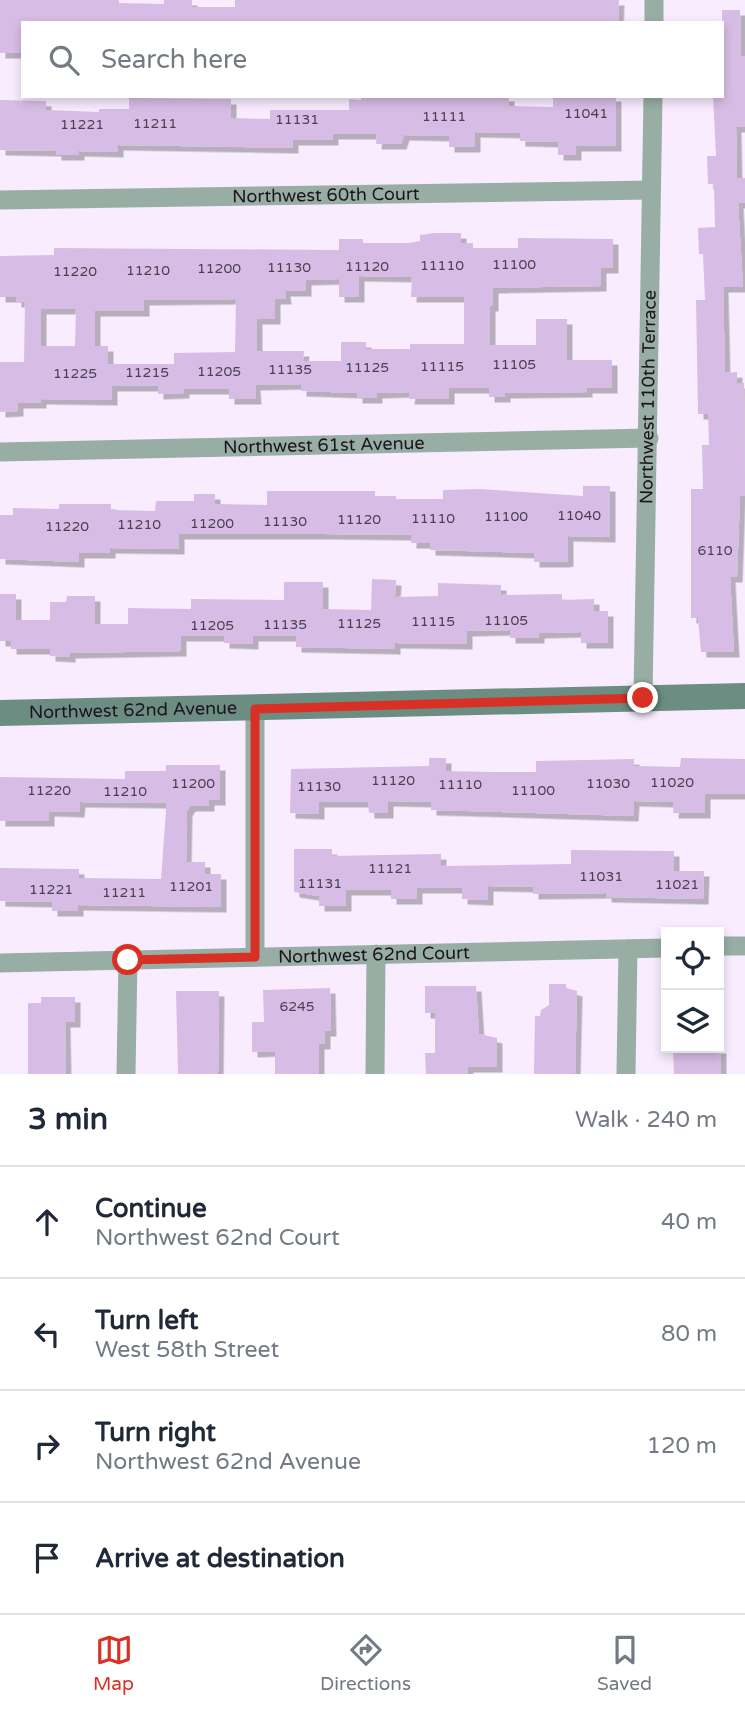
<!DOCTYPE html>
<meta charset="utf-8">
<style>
:root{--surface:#fff;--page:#f2f2f3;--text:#1f2937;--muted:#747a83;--line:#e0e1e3;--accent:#d93025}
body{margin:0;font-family:"Varela Round",sans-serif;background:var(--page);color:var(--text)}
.controls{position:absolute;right:21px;bottom:21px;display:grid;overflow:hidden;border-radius:0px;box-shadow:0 4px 10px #0003}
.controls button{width:63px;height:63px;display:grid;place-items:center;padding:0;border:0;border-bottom:2px solid var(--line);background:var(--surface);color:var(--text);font:35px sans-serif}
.stop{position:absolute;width:21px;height:21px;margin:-16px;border:5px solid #d93025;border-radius:50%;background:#fff}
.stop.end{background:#d93025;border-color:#fff;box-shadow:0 2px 7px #0008}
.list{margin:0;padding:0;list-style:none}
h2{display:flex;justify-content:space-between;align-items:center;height:91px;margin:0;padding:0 28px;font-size:30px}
h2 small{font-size:23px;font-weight:400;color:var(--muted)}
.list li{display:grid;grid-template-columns:46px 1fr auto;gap:21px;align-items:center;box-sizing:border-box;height:112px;padding:0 28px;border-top:2px solid var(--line)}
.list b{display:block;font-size:26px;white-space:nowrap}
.list p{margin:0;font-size:23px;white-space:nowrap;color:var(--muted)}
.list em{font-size:23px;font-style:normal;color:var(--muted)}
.icon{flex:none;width:38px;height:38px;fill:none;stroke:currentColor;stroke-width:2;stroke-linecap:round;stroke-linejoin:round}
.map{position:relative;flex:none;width:745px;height:1074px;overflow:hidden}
.search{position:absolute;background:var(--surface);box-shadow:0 4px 10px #0003;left:21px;right:21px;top:21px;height:77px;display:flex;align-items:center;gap:18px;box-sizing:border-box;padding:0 24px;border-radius:0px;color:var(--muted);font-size:26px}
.sheet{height:539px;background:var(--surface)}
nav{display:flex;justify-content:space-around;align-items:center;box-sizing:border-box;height:98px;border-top:2px solid var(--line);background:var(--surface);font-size:19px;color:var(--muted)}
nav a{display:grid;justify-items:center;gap:4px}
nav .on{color:var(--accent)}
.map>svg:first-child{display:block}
.building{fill:#d7bde5;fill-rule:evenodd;filter:url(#shadow)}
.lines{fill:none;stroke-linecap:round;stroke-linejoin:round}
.street{stroke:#98aea5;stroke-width:19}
.secondary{stroke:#6c8d81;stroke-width:26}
.route{stroke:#d93025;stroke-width:9}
.labels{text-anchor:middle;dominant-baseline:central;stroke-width:6;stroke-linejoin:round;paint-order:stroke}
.number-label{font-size:14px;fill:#4b3f51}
.street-label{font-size:18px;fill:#1c1520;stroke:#fff}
</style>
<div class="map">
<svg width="745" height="1074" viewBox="0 0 745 1074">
<defs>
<filter id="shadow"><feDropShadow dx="5.5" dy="5.5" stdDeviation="0" flood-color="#0004"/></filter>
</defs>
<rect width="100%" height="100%" fill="#f9ecff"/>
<!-- building -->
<g class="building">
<path d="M0,0h119v3l45,1v-4h28v7h43v-7h384l-1,23h-595v30h-23z"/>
<path d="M722,10h18l1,46h4v71h-9l1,51h8v25h-7l5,84h-20l2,86 12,-1v11h7l1,113h-5l-3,81h-7l4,75h-33l-3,-34h-7v-129h12l-1,-44h7l-1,-31h-10l-2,-114h9l-2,-46h-4l-1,-26 17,-1 -1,-43h-6l-1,-28h9l-3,-60h9z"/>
<path d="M361,96h148v10l44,1v-11h63v50h-40v9h-18v-13l-38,-1v-8l-45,-1v15h-26v-11l-45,-1 -3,9h-25l1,-10h-44v6h-40v8l-175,-3v7l-39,-1v4h-23v-4l-56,-1v-50l46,1v9l53,2v-3h30v-11l102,1v19l39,1v-9h79v-11l12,1z"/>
<path d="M434,233h27v10h12v5h45v-10l95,1v29h-12v18l-108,2v18h-3v39h46v-26h31v41h45v28h-25v4l-82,1v4h-16v-9h-40v11h-40l1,-7 -33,1v5h-20v-5l-56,-2v-7l-46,1 1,14h-27v-10h-45v4l-26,1v-8h-46v14l-71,-1v4h-23v8l-18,1v-50h24l1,-60h-9v-5h-16v-41l54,-1v-7l285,2v-11h24v4h45l12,-2v-6zM359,276l53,1 -1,20h53v47h-54v5h-44v-7h-25v19h-38l1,-10h-47v-32h18v-20h11l-1,-8h21v-11l33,-1v18h20zM236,299l-1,53 -61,1v11h-66v-18h-13v-35h49v-11zM41,309h35l-1,37h-34z"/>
<path d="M583,486h27v51l-42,-1v25l-5,1h-29v-9l-104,-3v-7h-19v-8l-86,-1h-146v15l-69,-1v5h-31v9l-79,-3v-44h13v-7l46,1v-5h52v6l44,1 1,-10h38v-7h21v10l52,1v-14h108v5h21v3h47v-9l37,-1 103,7z"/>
<path d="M372,579l24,1 -1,17 43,-1v-13l63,2v10l61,-1v6l32,-1v12h14v32h-27v-11l-42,1v5h-29v-8l-43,1v13l-72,-1v6l-99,-2v-11h-43v8l-29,-1v-7h-43v15l-111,2v4l-20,-1v-7h-39v-8h-11v-47h16v26h34v-18h16l1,-6h28v28h33v-16l63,1v-10l93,1v-18h39v27l48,1z"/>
<path d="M429,758h17v13l46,1h44v-11l98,-2v7l46,1 1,-9 64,1v35h-40v19h-32l1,-11 -40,-1 -1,15 -202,-6v-8l-43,-1v12h-19l-1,-11h-49v12l-29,-1 1,-44 138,-3z"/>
<path d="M166,765h54v35h-11v6h-19l-3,5 -1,51h19v12h16v33l-143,-2v6h-26v-9l-52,-1v-33l79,1v9l82,1 5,-69v-7l-86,-1 -1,10 -30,-1v10h-49v-44l125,2v-8h41z"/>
<path d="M294,849h38v7l109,-2v12l130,-2v-14l103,1v20h30l-1,28 -97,-2v-4l-73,1v-7l-45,-1v14l-26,-1v-11h-45v11h-26v-9h-45v16h-27v-10l-25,-4z"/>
<path d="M549,984h17v4l11,3 -2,83h-41l1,-58h5l1,-6 8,-5z"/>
<path d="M425,986h51l3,48 18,4v29h-29v7h-42l-1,-21h10v-40h-10z"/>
<path d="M330,988l1,43h-6v13h-6v30h-44v-23l-23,1v-30h12l-1,-32z"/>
<path d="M176,991h43l-1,83h-40z"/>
<path d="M41,997h34v25h-10l1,52h-38v-71h13z"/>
<path d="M673,1048h48v26h-47z"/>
</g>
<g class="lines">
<!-- street -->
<g class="street">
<path d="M654,23v-23"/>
<path id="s1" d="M0,200l651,-10"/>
<path id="s2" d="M0,452l649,-14"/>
<path id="s3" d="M643,698l10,-602"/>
<path d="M719,946h26"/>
<path d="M255,957v-248"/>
<path id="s4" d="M0,963l666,-15"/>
<path d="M126,1074l2,-114"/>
<path d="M375,1074l1,-120"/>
<path d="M626,1074l2,-125"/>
</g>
<!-- secondary -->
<path class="secondary" id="s5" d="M0,713l745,-17"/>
</g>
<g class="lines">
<!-- route -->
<path class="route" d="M128,960l127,-3v-248l388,-11"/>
</g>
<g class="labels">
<!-- number labels -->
<g class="number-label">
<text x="586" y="113">11041</text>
<text x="444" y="116">11111</text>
<text x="297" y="119">11131</text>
<text x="155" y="123">11211</text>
<text x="82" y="124">11221</text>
<text x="514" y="264">11100</text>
<text x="442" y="265">11110</text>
<text x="367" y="266">11120</text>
<text x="289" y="267">11130</text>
<text x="219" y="268">11200</text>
<text x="148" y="270">11210</text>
<text x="75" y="271">11220</text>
<text x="514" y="364">11105</text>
<text x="442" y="366">11115</text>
<text x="367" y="367">11125</text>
<text x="290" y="369">11135</text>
<text x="219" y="371">11205</text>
<text x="147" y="372">11215</text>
<text x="75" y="373">11225</text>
<text x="579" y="515">11040</text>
<text x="506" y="516">11100</text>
<text x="433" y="518">11110</text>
<text x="359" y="519">11120</text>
<text x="285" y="521">11130</text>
<text x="212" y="523">11200</text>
<text x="139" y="524">11210</text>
<text x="67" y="526">11220</text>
<text x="715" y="550">6110</text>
<text x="506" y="620">11105</text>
<text x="433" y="621">11115</text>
<text x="359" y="623">11125</text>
<text x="285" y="624">11135</text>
<text x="212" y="625">11205</text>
<text x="393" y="780">11120</text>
<text x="672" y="782">11020</text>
<text x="193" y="783">11200</text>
<text x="608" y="783">11030</text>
<text x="460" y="784">11110</text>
<text x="319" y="786">11130</text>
<text x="49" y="790">11220</text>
<text x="533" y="790">11100</text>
<text x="125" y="791">11210</text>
<text x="390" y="868">11121</text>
<text x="601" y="876">11031</text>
<text x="320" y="883">11131</text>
<text x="677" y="884">11021</text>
<text x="191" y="886">11201</text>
<text x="51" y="889">11221</text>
<text x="124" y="892">11211</text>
<text x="297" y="1006">6245</text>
</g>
<!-- street labels -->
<g class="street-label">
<text stroke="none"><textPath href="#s1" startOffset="326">Northwest 60th Court</textPath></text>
<text stroke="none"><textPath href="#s3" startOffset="301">Northwest 110th Terrace</textPath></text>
<text stroke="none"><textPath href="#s2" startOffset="324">Northwest 61st Avenue</textPath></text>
<text stroke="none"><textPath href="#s5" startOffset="133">Northwest 62nd Avenue</textPath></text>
<text stroke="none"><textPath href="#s4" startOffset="374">Northwest 62nd Court</textPath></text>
</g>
</g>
</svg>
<div class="controls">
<button><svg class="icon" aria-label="locate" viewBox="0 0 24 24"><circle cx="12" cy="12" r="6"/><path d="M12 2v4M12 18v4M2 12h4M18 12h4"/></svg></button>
<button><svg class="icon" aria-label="layers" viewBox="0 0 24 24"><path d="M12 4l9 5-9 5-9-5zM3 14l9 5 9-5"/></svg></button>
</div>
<div class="stop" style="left:128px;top:960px"></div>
<div class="stop end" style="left:643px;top:698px"></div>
<div class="search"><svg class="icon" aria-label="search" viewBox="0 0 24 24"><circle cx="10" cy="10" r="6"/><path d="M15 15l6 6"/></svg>Search here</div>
</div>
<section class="sheet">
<h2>3 min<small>Walk · 240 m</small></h2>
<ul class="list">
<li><svg class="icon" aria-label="ahead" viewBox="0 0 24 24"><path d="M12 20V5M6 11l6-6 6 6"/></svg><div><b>Continue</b><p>Northwest 62nd Court</p></div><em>40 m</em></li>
<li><svg class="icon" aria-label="left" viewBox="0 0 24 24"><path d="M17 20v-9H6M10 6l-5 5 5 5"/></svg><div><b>Turn left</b><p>West 58th Street</p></div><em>80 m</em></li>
<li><svg class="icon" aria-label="right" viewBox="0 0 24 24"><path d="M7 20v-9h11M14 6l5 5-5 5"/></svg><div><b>Turn right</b><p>Northwest 62nd Avenue</p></div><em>120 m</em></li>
<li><svg class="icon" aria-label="arrive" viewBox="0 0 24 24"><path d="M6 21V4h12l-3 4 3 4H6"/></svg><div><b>Arrive at destination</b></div></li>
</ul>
</section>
<nav>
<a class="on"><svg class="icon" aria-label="map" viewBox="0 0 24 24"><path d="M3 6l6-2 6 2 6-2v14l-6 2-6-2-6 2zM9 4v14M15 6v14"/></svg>Map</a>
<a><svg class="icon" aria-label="directions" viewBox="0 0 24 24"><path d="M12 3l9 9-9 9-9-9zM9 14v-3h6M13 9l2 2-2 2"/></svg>Directions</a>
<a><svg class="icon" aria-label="saved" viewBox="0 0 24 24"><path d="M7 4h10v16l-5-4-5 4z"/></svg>Saved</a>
</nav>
